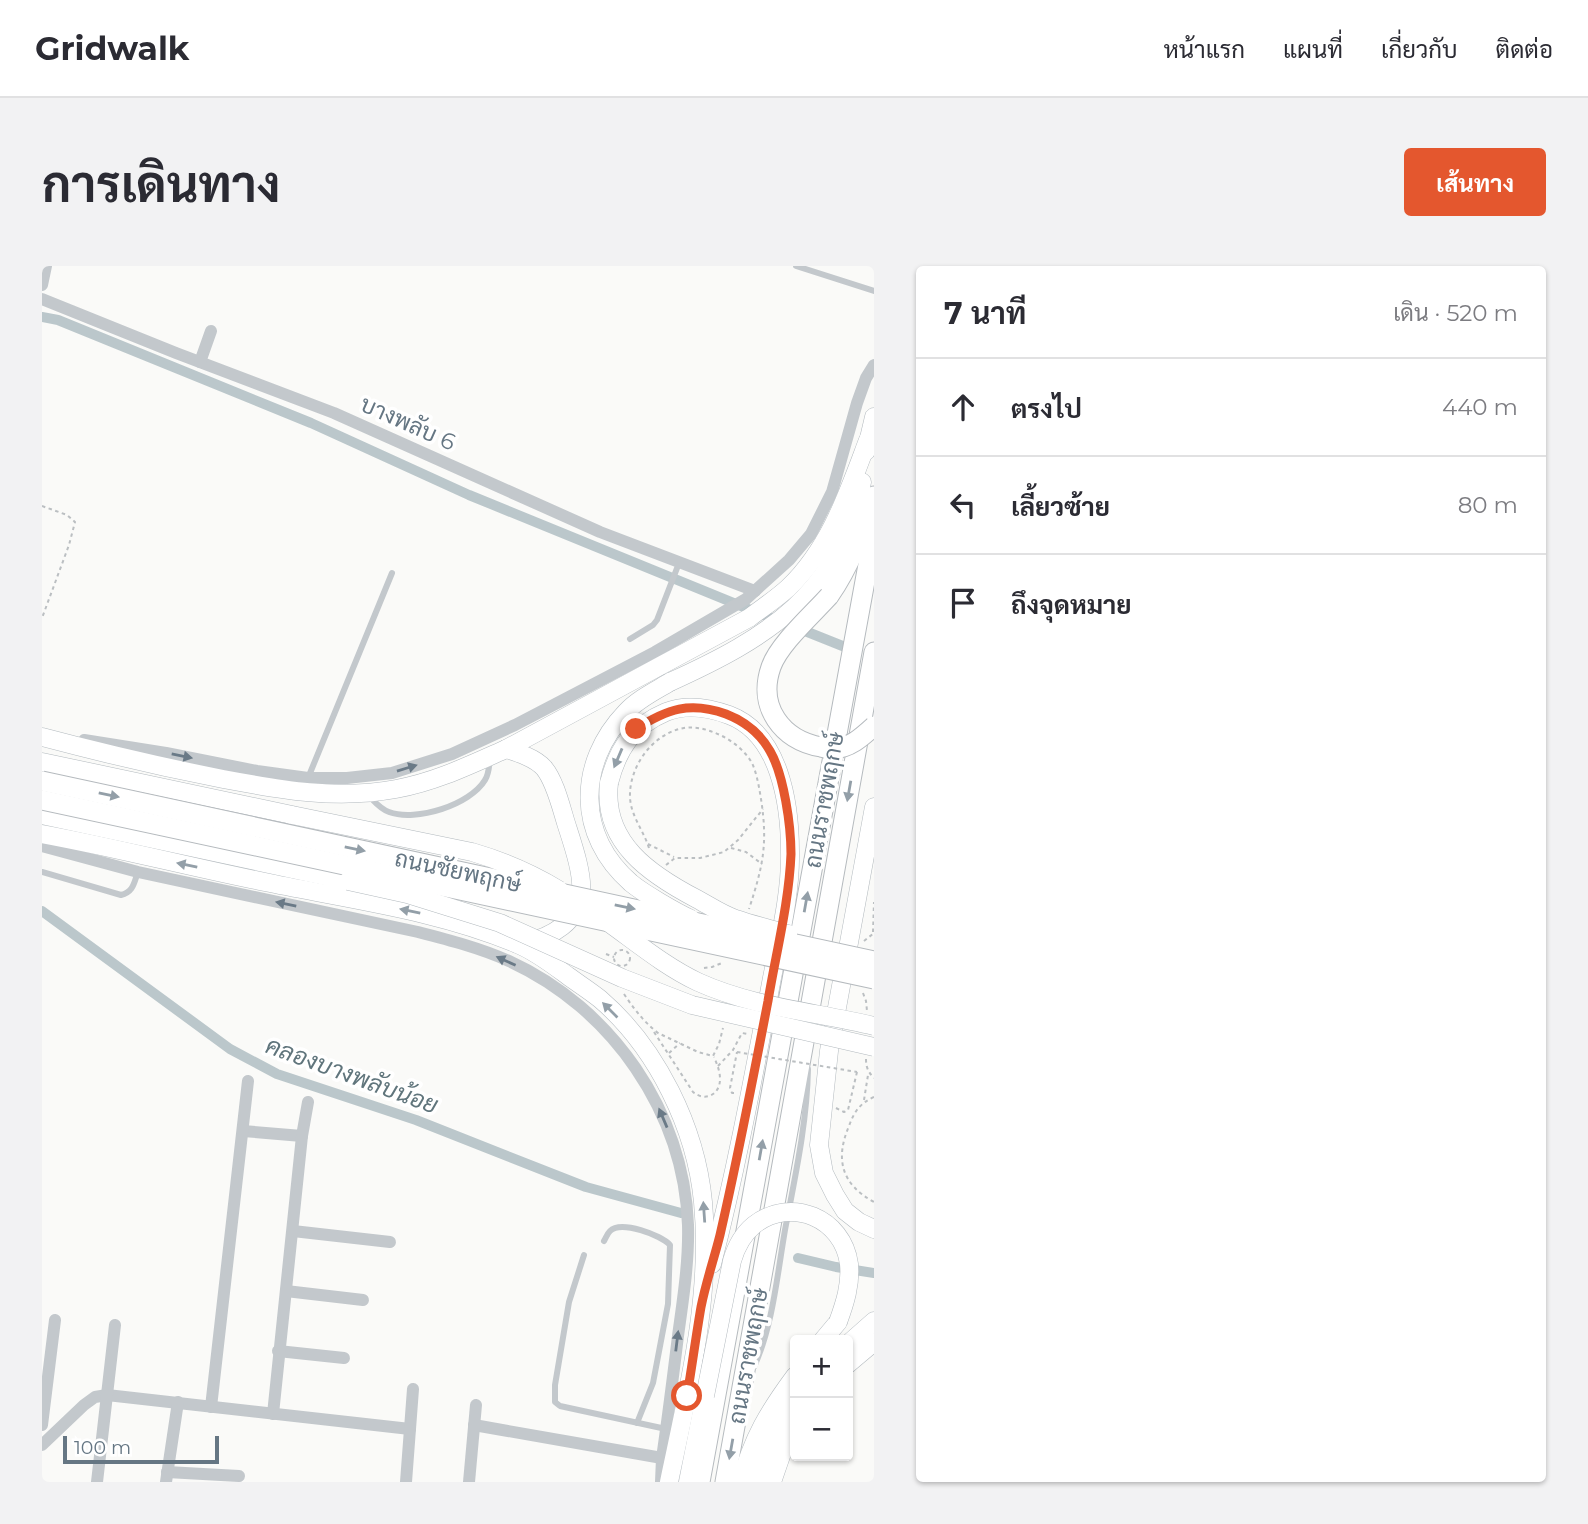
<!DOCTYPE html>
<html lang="th">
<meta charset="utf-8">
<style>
:root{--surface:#fff;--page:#f2f2f3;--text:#2b2b33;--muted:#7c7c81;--line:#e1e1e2;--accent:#e4572e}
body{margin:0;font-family:Montserrat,Sarabun,sans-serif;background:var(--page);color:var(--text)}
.controls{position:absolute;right:21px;bottom:21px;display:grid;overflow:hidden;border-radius:7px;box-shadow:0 2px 5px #0004}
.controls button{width:63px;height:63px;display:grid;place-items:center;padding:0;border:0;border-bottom:2px solid var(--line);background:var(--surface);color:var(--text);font:35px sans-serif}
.scale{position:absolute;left:21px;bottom:18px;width:156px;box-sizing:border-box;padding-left:7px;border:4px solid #657683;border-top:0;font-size:19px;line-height:24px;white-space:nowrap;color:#657683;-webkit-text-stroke:5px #fff;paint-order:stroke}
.stop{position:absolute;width:21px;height:21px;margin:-16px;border:5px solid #e4572e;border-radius:50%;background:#fff}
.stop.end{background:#e4572e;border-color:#fff;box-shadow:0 2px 7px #0008}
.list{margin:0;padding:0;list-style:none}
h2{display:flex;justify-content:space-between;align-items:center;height:91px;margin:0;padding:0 28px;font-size:30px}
h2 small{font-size:23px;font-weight:400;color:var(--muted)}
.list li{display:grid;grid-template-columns:46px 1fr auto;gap:21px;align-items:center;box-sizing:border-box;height:98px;padding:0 28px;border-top:2px solid var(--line)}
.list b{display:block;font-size:26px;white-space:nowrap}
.list em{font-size:23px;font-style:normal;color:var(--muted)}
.icon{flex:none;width:38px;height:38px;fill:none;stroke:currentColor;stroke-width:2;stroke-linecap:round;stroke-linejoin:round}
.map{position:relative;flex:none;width:832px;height:1216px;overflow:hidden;border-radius:7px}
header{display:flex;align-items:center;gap:42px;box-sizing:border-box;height:98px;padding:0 35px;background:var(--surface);border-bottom:2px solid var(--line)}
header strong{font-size:33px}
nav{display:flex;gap:38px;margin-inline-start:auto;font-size:24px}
.intro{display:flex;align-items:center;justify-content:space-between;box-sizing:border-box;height:168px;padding:0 42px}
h1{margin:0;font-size:49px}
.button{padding:18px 32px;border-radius:7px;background:var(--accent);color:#fff;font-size:24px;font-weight:700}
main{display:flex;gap:42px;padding:0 42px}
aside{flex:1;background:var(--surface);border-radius:7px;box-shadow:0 2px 5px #0004}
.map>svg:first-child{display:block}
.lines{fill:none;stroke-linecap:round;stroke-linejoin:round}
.canal{stroke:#bbc7cb;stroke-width:10}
.secondary-casing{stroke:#b3babf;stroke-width:19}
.primary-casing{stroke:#b5babe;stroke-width:21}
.path{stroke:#bbbfc2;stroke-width:2;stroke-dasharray:3.5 3.5;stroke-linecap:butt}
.service{stroke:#c3c8cc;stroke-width:6}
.minor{stroke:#c3c8cc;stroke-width:12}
.secondary{stroke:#fff;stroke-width:18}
.primary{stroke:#fff;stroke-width:19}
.secondary-bridge-casing{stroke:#b3babf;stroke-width:19;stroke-linecap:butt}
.primary-bridge-casing{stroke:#b5babe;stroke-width:21;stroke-linecap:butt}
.path-bridge{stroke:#bbbfc2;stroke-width:2;stroke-dasharray:3.5 3.5;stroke-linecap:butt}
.secondary-bridge{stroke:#fff;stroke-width:18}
.primary-bridge{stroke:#fff;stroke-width:19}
.oneway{fill:#6a7a87}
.oneway2{fill:#939fa8}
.route{stroke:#e4572e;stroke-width:9}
.labels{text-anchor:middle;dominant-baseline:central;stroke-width:7;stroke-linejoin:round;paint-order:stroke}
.street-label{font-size:23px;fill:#657683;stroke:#fff}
.water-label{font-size:24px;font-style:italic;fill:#60757c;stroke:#fff}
</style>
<header>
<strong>Gridwalk</strong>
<nav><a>หน้าแรก</a><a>แผนที่</a><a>เกี่ยวกับ</a><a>ติดต่อ</a></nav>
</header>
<div class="intro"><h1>การเดินทาง</h1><a class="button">เส้นทาง</a></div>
<main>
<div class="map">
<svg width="832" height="1216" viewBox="0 0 832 1216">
<rect width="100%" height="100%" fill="#fafaf8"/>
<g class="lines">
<!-- canal -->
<g class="canal">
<path d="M0,51l16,3 253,103 158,72 311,127"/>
<path d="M753,361l60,24"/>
<path d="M0,645l188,138 47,25 139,46 170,67 95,26"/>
<path d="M756,992l38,9 38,6"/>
</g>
<defs>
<g id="secondary">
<path d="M824,185l8,-34"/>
<path d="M628,416c97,-44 170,-88 192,-200"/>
<path d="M0,471c60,16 120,30 181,42 59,11 113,21 173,10 39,-7 74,-24 110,-40l243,-131c13,-10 27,-19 39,-30 42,-40 60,-95 80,-148"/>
<path d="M464,483c13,4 29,9 38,19 11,13 17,39 22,55 6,19 17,50 15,69 -2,30 -30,45 -56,51"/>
<path d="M0,496l250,53"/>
<path d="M567,517c9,-35 24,-57 57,-71 20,-8 44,-4 63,3 51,19 61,89 61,137 1,46 -13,96 -21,142 -17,90 -34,181 -57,270"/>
<path d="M832,541l-45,244 -10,94 5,28 11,22 10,16 14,11 15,7"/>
<path d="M0,549l306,66"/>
<path d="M0,568c76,14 152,34 228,49 82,17 169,28 247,61 18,7 36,21 51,32 11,8 22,15 32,23 57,49 96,129 103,203 9,94 -15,189 -34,280"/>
<path d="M781,1074l15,-18"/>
<path d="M806,1078l26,-23"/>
<path d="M806,1098l26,-22"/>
<path d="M646,1216l17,-86"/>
<path d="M699,1216c11,-43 28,-71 54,-106"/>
<path d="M714,1216c9,-30 20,-56 39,-81"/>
<path d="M730,1216l10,-29 13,-28"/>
</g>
<g id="primary">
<path d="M787,330c21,-30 34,-65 45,-100"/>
<path d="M658,1216l174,-950"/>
<path d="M683,1216l149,-830"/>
</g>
</defs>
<!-- secondary casing -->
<use href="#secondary" class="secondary-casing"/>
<!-- primary casing -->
<use href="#primary" class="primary-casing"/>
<!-- path -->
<g class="path">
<path d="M0,240l25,9 8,7 -6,23 -27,73"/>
<path d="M606,578l26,13"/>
<path d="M607,582c-6,-19 -20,-34 -19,-55 1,-29 24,-60 54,-65 13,-2 25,2 36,7 13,6 25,16 32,28 5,11 7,24 9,36 7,45 2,67 -12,110"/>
<path d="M689,582l15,4 16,12"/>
<path d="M624,599l9,-7h25l24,-6 14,-12 25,-31"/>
<path d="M831,666l1,-30"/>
<path d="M822,675l10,-8"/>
<circle cx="580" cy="692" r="8"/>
<path d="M564,688l8,3"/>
<path d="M662,702l8,-1 10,-4"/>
<path d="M821,727l3,8 1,10"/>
<path d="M582,728c10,15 20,28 34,39l40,19 15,4 6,-12 4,-16"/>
<path d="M612,766l39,60c12,10 27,3 27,-13 0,-8 -3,-15 -6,-22"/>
<path d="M627,787l11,-10"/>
<path d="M824,793c0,8 2,13 8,19"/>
<path d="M676,800l15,-16 9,-17 6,1"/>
<path d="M692,827h-2l-2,-5 7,-36"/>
<path d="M832,831c-14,6 -20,15 -25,29 -14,33 -8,58 25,76"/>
<path d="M822,834l4,-25"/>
<path d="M794,842l8,4 4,-2 9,-38"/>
</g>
<!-- service -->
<g class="service">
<path d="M754,0l78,25"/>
<path d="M588,373l23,-14 4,-5 22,-57"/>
<path d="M266,512l84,-205"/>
<path d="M326,529c7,7 12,14 21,17 27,10 81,-7 96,-32 4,-6 4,-14 5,-21"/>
<path d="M0,606l79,23c13,-3 13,-13 17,-23"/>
<path d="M562,975c2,-3 3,-7 6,-10 11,-11 51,4 60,14l-2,59 -15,79 -16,40"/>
<path d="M542,989l-15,47 -14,83v17l5,4 106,23"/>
<path d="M712,1101c19,-42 23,-91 31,-137 10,-53 22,-107 23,-161"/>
</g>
<!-- minor -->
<g class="minor">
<path d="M0,19l4,-19"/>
<path d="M0,33l134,54 158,60 266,119 155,59"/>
<path d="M158,96l11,-31"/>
<path d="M42,474l82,13 91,18 51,7h39l45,-5 60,-19 63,-29 140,-73 91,-53 43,-39 22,-26 21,-42 25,-89 9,-25 8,-13"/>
<path d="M0,580l96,26 280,60c31,8 62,16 91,29 103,47 175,151 179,264 1,37 -5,74 -10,111 -5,41 -10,81 -16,122l-1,24"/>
<path d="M201,865l59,5"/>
<path d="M251,965l97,11"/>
<path d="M244,1025l77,9"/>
<path d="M236,1085l66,7"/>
<path d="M169,1141l37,-326"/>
<path d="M231,1148l29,-278 6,-34"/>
<path d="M0,1159l13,-105"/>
<path d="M432,1159l188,33"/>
<path d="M0,1179l42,-40 11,-8 12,-2 303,34"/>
<path d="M125,1206l72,4"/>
<path d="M55,1216l18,-157"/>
<path d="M124,1216l12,-80"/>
<path d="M364,1216l7,-93"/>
<path d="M427,1216l7,-77"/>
</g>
<!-- secondary -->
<use href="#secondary" class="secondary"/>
<!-- primary -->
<use href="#primary" class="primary"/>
<defs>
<g id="secondary-bridge">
<path d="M628,416c-15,9 -32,17 -44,30 -49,51 -50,123 5,171 12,10 45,29 60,36"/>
<path d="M567,517c-7,60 42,92 88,116 13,7 26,16 39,20 17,6 35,10 52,15"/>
<path d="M250,549l180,37c31,9 59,21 87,38"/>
<path d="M306,615l59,13 93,29 122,55 70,27 182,42"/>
<path d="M567,657c28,20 57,44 89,59 55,25 117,30 176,44"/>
<path d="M663,1130l27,-135c4,-14 11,-27 22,-36 37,-29 89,-7 95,39 2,20 -4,39 -11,58"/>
</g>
<g id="primary-bridge">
<path d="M787,330c-17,19 -50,48 -58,71 -14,40 11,73 50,80 4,1 7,2 11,2 17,0 30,-12 42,-23"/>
<path d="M0,515l832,180"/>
<path d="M0,534l832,179"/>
</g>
</defs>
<!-- secondary-bridge casing -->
<use href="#secondary-bridge" class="secondary-bridge-casing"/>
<!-- primary-bridge casing -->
<use href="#primary-bridge" class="primary-bridge-casing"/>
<!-- path-bridge -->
<path class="path-bridge" d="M695,786l120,20"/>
<!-- secondary-bridge -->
<use href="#secondary-bridge" class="secondary-bridge"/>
<!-- primary-bridge -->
<use href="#primary-bridge" class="primary-bridge"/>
</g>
<!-- one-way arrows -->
<defs><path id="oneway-solid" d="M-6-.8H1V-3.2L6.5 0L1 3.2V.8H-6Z" transform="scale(1.75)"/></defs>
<g class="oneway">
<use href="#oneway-solid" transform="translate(140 490) rotate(11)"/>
<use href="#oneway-solid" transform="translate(365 502) rotate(-17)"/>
<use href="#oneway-solid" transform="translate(244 638) rotate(-168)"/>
<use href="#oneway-solid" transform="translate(464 695) rotate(-156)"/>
<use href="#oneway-solid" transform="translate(621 852) rotate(-113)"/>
<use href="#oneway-solid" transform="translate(635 1075) rotate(-83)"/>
</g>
<g class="oneway2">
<use href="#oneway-solid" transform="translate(576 492) rotate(113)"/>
<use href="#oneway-solid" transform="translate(807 525) rotate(100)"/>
<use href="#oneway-solid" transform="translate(67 529) rotate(12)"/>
<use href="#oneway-solid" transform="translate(313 583) rotate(12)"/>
<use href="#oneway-solid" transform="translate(145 599) rotate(-168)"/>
<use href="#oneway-solid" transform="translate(764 636) rotate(-80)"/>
<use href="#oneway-solid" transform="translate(583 641) rotate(12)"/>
<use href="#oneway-solid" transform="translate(368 645) rotate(-168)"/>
<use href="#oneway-solid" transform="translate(568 744) rotate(-135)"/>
<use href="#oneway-solid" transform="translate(719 884) rotate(-80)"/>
<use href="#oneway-solid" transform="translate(662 946) rotate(-94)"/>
<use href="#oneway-solid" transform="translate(689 1183) rotate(100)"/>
</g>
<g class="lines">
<!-- route -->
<path class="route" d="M594,463c31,-20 54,-28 90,-15 18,7 34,19 44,37 14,24 21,75 21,103 -2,49 -15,99 -23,147 -15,78 -30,156 -48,234 -6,24 -14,47 -19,72 -5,29 -9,59 -14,89"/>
</g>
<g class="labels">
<!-- street labels -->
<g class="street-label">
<text transform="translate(366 157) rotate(24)">บางพลับ 6</text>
<text transform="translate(782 534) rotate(-80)">ถนนราชพฤกษ์</text>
<text transform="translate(416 605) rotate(12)">ถนนชัยพฤกษ์</text>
<text transform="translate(706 1090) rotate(-80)">ถนนราชพฤกษ์</text>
</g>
<!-- water labels -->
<g class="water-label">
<text transform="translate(310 809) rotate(20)">คลองบางพลับน้อย</text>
</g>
</g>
</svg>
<div class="controls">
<button>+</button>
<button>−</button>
</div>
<div class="scale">100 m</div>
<div class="stop" style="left:645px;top:1130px"></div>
<div class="stop end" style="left:594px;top:463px"></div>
</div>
<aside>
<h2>7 นาที<small>เดิน · 520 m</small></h2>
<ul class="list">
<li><svg class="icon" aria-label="ahead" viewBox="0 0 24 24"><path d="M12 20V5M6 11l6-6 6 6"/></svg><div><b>ตรงไป</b></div><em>440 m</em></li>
<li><svg class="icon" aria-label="left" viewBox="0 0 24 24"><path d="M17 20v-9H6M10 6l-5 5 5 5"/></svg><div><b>เลี้ยวซ้าย</b></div><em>80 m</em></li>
<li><svg class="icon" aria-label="arrive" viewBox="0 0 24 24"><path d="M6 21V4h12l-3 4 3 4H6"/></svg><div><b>ถึงจุดหมาย</b></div></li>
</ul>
</aside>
</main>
